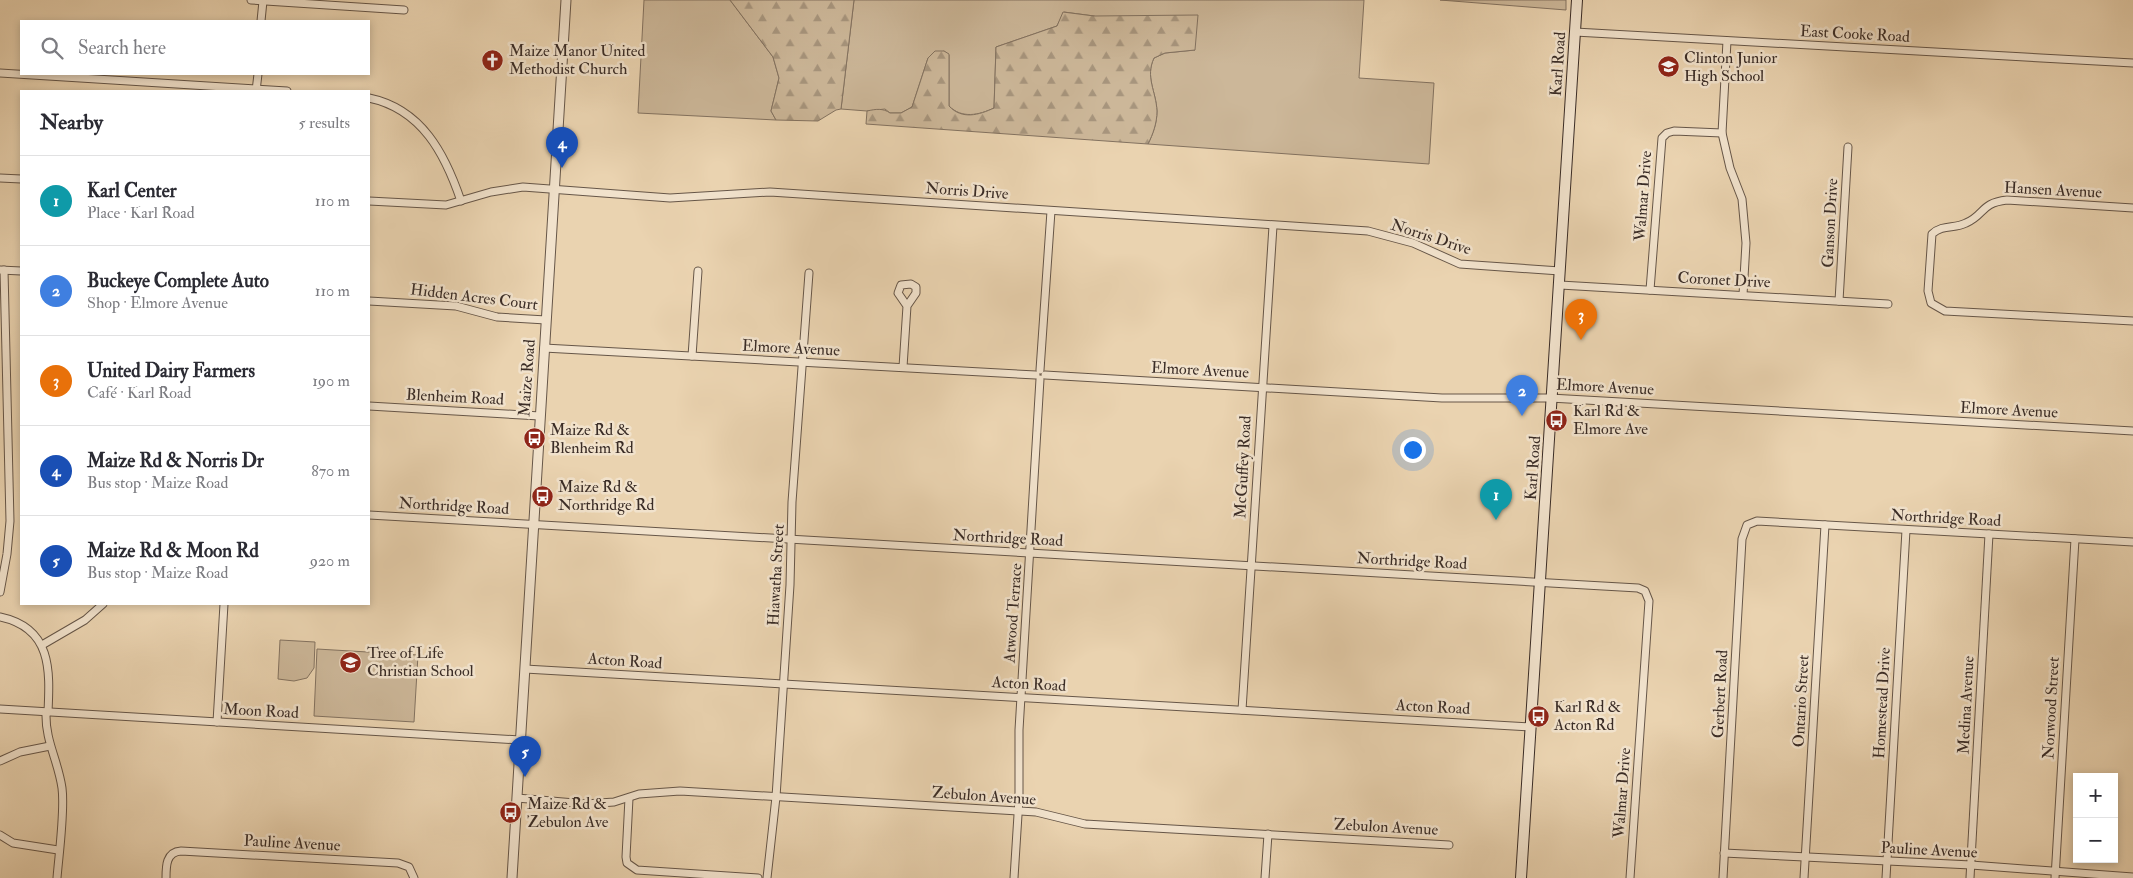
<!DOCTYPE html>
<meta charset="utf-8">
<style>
:root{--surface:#fff;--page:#f7f7f7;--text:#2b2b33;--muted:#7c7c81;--line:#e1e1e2;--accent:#d93025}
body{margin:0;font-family:"IM FELL Double Pica",serif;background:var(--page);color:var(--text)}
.controls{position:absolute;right:15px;bottom:15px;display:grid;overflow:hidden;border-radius:0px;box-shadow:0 2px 8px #0003}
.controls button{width:45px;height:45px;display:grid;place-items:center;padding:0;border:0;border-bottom:1px solid var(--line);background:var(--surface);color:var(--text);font:25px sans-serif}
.you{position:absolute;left:1412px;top:449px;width:18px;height:18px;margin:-12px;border:4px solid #fff;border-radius:50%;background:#1a73e8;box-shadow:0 0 0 8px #1a73e833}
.badge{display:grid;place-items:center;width:32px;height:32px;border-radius:50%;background:var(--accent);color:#fff;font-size:16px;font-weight:700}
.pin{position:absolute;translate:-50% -41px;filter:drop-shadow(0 1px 2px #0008)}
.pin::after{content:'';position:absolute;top:26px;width:18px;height:15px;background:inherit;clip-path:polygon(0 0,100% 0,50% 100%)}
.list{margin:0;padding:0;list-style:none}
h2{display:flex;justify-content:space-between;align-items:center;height:65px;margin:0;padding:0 20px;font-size:21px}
h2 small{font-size:16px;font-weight:400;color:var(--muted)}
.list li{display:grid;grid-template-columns:32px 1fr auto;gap:15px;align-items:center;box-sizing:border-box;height:90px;padding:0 20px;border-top:1px solid var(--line)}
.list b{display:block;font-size:19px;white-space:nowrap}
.list p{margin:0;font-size:16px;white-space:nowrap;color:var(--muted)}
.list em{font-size:16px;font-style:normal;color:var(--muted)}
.icon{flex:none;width:28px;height:28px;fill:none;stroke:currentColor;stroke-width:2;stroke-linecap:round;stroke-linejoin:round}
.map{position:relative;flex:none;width:2133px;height:878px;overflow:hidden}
.search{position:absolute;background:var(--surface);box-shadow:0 2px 8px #0003;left:20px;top:20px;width:350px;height:55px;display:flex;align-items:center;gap:12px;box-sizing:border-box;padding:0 18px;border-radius:0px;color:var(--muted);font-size:19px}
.panel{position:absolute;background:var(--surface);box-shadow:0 2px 8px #0003;left:20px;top:90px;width:350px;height:515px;border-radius:0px}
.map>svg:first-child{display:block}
.grass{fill:#ccb799;stroke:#837260}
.forest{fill:url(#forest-firs);stroke:#837260}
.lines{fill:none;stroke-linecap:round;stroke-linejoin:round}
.minor-casing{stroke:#665648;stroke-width:9}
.tertiary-casing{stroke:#665648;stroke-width:11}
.secondary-casing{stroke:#3a2c26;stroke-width:12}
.minor{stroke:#f1e2cc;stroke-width:7}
.tertiary{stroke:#f1e2cc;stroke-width:9}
.secondary{stroke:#f1e2cc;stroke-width:10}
.labels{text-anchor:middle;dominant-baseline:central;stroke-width:5;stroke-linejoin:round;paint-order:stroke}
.street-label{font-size:16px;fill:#3a2c26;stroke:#f1e2cc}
.poi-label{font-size:16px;fill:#3a2c26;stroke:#f1e2cc;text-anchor:start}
</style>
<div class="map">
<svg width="2133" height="878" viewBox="0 0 2133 878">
<defs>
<pattern id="forest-firs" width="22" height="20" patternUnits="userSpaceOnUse" patternTransform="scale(1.25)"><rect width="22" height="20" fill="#ccb799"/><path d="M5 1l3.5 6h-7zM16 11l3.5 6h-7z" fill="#a7957d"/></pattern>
</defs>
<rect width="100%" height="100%" fill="#ead3b0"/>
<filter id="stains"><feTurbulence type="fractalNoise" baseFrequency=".004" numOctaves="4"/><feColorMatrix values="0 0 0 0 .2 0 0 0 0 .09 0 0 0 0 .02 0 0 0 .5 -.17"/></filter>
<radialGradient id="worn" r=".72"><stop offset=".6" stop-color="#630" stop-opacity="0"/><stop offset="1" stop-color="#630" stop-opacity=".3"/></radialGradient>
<!-- grass -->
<g class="grass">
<path d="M644,0h86l43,57 6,21 -8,33 5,9 -138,-7z"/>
<path d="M854,0h510l-5,78 75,5 -5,81 -281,-20c5,-10 9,-21 9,-33 -1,-20 -12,-34 -3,-53l11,-5 30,-3 -101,-34 -30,-4 -7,14 -61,21 -2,61c-15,7 -32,11 -45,-2v-51l-5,-4 -16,7 -16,49 -11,6h-11l-5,-4 -18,2 -26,-2z"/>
<path d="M1440,0h126v10z"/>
<path d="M280,640l35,2 -1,26 -7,10 -13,3 -16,-2z"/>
<path d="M317,649l101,6 -4,67 -100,-6z"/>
</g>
<!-- forest -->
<g class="forest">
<path d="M730,0h124l-13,109 -5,1 -18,11 -42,-1 -5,-9 8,-33 -6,-21z"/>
<path d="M1063,12l31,4 104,-1 -3,35 -30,3 -11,5c-9,19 2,33 3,53 0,12 -4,23 -9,33l-282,-20 1,-13c9,-2 16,-3 23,2h11l11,-6 16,-49 7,-7h9l5,3v52c13,14 30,9 45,2l2,-61 61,-21z"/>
</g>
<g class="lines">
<defs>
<g id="minor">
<path d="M251,0l153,10"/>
<path d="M261,21l2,-20"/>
<path d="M1575,32l558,31"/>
<path d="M1727,41l-5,92 8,35 12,31 4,44 -3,52"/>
<path d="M0,73l287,18"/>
<path d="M256,91l2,-17"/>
<path d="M369,98c53,11 76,56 92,103"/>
<path d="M0,178l21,1"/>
<path d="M369,201l77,4 45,-13 32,-5 147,11 100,-6 598,39 45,12 47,21 100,7"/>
<path d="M2133,208l-126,-8c-27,3 -22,15 -41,23 -12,6 -23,1 -34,11l-4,57 3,12 14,8 188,10"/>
<path d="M0,270l21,1"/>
<path d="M1560,285l328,19"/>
<path d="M1650,290l12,-152 5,-5 7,-2 48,2"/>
<path d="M369,301l87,5 41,11 49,3"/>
<path d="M1839,301l9,-154"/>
<path d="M544,348l492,27"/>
<path d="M692,356l6,-85"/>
<path d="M903,367l4,-61 9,-13v-6l-5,-3 -10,1 -3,8 9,13"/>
<path d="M1040,370l11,-159"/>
<path d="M1045,375l397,23h108l583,33"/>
<path d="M369,406l171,10"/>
<path d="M369,515l1269,73 7,3 4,10 -19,277"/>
<path d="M0,592l7,-38 3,-33 -6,-251"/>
<path d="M0,617c52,11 50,53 48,95"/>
<path d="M42,645l43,-25 18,-16"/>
<path d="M525,669l1006,58"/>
<path d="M0,709l520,31"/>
<path d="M1242,710l31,-484"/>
<path d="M46,712c-1,29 12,48 16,76 3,23 -3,65 -5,90"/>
<path d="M217,722l7,-118"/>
<path d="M0,761l20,-9 30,-6"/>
<path d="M517,798l69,6 28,-2 25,-8 41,-3 356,21 49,12 364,21"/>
<path d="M629,798l-3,59 1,6 10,7 121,8"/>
<path d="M0,835l13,8 45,7"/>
<path d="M1724,853l247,12 162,12"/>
<path d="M166,878c0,-12 0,-26 15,-27l217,12 11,4 5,11"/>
<path d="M767,878l9,-81 14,-212 2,-83 17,-229"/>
<path d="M1014,878l5,-79v-69l21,-351"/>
<path d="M1265,878l3,-44"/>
<path d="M1723,878l19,-339 5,-14 10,-4 376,21"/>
<path d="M1804,878l21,-353"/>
<path d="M1886,878l20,-348"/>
<path d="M1970,878l19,-344"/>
<path d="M2055,878l20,-339"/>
</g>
<path id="tertiary" d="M512,878l54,-878"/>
<path id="secondary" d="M1521,878l56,-878"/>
</defs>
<!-- minor casing -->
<use href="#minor" class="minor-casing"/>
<!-- tertiary casing -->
<use href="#tertiary" class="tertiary-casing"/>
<!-- secondary casing -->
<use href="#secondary" class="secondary-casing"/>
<!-- minor -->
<use href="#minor" class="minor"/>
<!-- tertiary -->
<use href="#tertiary" class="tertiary"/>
<!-- secondary -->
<use href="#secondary" class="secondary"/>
</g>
<!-- icons -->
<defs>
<symbol id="church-disc" viewBox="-11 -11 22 22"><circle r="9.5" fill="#8f2418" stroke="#f1e2cc"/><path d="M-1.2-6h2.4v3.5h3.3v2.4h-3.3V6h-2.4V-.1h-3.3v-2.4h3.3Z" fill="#fff"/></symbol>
<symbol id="school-disc" viewBox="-11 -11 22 22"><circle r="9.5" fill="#8f2418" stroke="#f1e2cc"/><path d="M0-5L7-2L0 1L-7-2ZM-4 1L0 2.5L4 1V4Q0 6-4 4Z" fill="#fff"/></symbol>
<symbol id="bus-disc" viewBox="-11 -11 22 22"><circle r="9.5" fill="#8f2418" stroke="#f1e2cc"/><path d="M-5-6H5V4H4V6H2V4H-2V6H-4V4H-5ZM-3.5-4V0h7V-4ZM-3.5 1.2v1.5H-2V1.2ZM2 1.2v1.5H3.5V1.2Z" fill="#fff"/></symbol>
</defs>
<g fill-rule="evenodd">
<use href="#church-disc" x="480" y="48" width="25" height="25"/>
<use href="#school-disc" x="1656" y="54" width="25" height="25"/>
<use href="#bus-disc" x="1544" y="408" width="25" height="25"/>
<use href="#bus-disc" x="522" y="426" width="25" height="25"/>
<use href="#bus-disc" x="530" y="484" width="25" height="25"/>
<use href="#school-disc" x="338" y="650" width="25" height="25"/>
<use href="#bus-disc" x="1526" y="704" width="25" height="25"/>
<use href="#bus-disc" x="498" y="800" width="25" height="25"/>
</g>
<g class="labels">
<!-- street labels -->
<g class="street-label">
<text transform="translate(1855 34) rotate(3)">East Cooke Road</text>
<text transform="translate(1558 64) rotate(-86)">Karl Road</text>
<text transform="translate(2053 190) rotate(3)">Hansen Avenue</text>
<text transform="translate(967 191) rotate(4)">Norris Drive</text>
<text transform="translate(1643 196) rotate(-86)">Walmar Drive</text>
<text transform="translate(1830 223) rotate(-87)">Ganson Drive</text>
<text transform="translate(1431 237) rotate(18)">Norris Drive</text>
<text transform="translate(1724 280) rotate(3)">Coronet Drive</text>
<text transform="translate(474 297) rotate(7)">Hidden Acres Court</text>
<text transform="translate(791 348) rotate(3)">Elmore Avenue</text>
<text transform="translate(1200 370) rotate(3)">Elmore Avenue</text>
<text transform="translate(527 378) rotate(-86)">Maize Road</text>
<text transform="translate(1605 387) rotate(3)">Elmore Avenue</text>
<text transform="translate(455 397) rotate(3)">Blenheim Road</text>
<text transform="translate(2009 410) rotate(3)">Elmore Avenue</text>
<text transform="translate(1243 467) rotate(-87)">McGuffey Road</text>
<text transform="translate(1533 468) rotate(-86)">Karl Road</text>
<text transform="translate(454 506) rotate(3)">Northridge Road</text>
<text transform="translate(1946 518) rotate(3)">Northridge Road</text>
<text transform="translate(1008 538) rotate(3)">Northridge Road</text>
<text transform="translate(1412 561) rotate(3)">Northridge Road</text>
<text transform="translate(776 575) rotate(-87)">Hiawatha Street</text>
<text transform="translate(1013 613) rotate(-86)">Atwood Terrace</text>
<text transform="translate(625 661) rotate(4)">Acton Road</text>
<text transform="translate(1029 684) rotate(3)">Acton Road</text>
<text transform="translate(1720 694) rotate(-87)">Gerbert Road</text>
<text transform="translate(1801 701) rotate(-87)">Ontario Street</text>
<text transform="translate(1882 703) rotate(-87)">Homestead Drive</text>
<text transform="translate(1966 705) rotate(-87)">Medina Avenue</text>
<text transform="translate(1433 707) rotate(3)">Acton Road</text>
<text transform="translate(2051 708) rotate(-87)">Norwood Street</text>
<text transform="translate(261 711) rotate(3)">Moon Road</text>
<text transform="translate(1622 793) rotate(-86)">Walmar Drive</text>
<text transform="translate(984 796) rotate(4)">Zebulon Avenue</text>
<text transform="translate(1386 827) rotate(3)">Zebulon Avenue</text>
<text transform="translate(292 843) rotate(3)">Pauline Avenue</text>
<text transform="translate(1929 850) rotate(3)">Pauline Avenue</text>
</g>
<!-- poi labels -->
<g class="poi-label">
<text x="509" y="51">Maize Manor United<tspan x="509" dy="18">Methodist Church</tspan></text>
<text x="1684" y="58">Clinton Junior<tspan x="1684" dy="18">High School</tspan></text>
<text x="1573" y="411">Karl Rd &amp;<tspan x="1573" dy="18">Elmore Ave</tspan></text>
<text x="550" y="430">Maize Rd &amp;<tspan x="550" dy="18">Blenheim Rd</tspan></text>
<text x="558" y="487">Maize Rd &amp;<tspan x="558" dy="18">Northridge Rd</tspan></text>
<text x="367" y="653">Tree of Life<tspan x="367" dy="18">Christian School</tspan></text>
<text x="1554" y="707">Karl Rd &amp;<tspan x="1554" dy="18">Acton Rd</tspan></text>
<text x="527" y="804">Maize Rd &amp;<tspan x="527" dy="18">Zebulon Ave</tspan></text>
</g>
</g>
<rect width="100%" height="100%" filter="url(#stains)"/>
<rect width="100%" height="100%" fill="url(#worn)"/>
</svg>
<div class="controls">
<button>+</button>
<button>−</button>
</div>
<div class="you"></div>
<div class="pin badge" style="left:1496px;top:520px;background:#0f9aa8">1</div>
<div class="pin badge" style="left:1522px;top:416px;background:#3f7fe0">2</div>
<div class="pin badge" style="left:1581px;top:340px;background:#e8710a">3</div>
<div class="pin badge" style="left:562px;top:168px;background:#1a4fb4">4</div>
<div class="pin badge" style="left:525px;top:777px;background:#1a4fb4">5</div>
<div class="search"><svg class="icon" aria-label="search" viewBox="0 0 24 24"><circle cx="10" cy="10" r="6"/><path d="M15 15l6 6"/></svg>Search here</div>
<section class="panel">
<h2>Nearby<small>5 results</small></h2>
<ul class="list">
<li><span class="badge" style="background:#0f9aa8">1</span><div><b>Karl Center</b><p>Place · Karl Road</p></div><em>110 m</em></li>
<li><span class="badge" style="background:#3f7fe0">2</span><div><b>Buckeye Complete Auto</b><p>Shop · Elmore Avenue</p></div><em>110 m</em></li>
<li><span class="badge" style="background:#e8710a">3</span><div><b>United Dairy Farmers</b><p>Café · Karl Road</p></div><em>190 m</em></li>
<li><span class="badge" style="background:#1a4fb4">4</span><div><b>Maize Rd &amp; Norris Dr</b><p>Bus stop · Maize Road</p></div><em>870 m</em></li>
<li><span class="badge" style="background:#1a4fb4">5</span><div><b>Maize Rd &amp; Moon Rd</b><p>Bus stop · Maize Road</p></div><em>920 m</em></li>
</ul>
</section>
</div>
